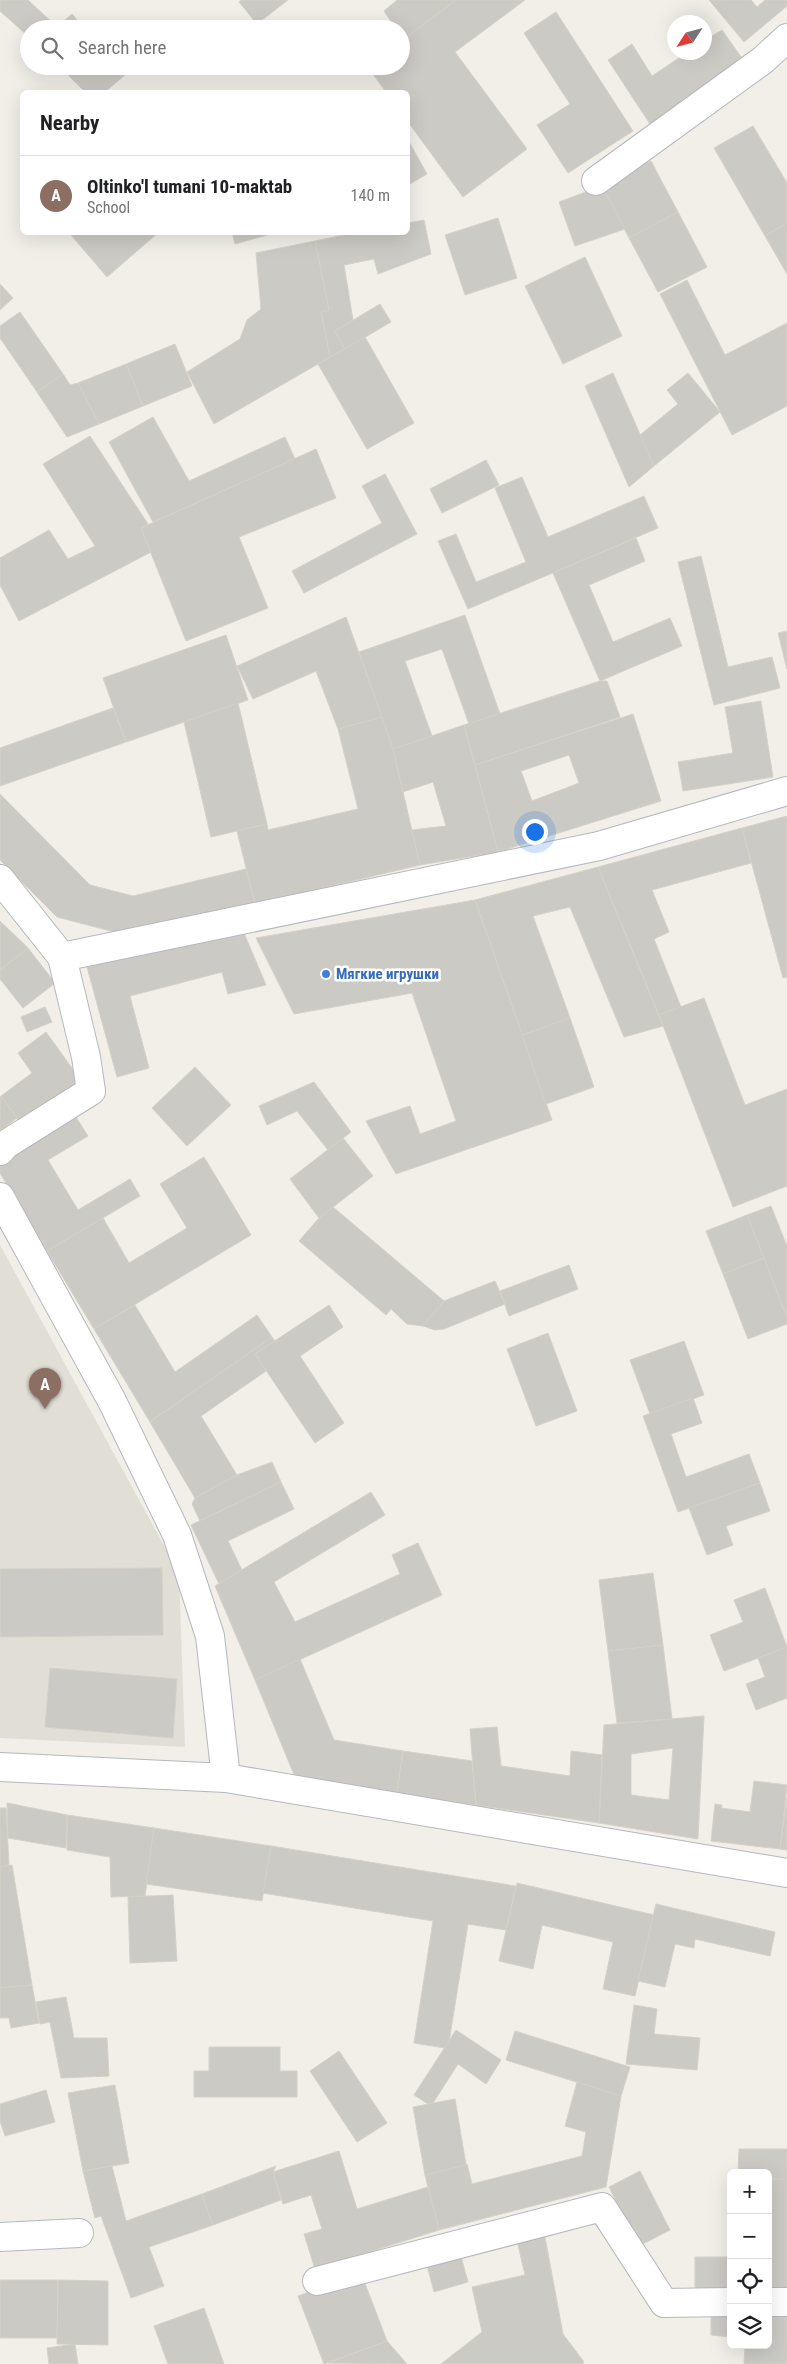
<!DOCTYPE html>
<meta charset="utf-8">
<style>
:root{--surface:#fff;--page:#f6f6f6;--text:#202124;--muted:#757577;--line:#e0e0e0;--accent:#ea4335}
body{margin:0;font-family:"Roboto Condensed",sans-serif;background:var(--page);color:var(--text)}
.controls{position:absolute;right:15px;bottom:15px;display:grid;overflow:hidden;border-radius:8px;box-shadow:0 5px 20px #0002}
.controls button{width:45px;height:45px;display:grid;place-items:center;padding:0;border:0;border-bottom:1px solid var(--line);background:var(--surface);color:var(--text);font:25px sans-serif}
.compass{position:absolute;left:667px;top:15px;width:45px;height:45px;border-radius:50%;background:var(--surface);box-shadow:0 5px 20px #0002;rotate:234deg}
.you{position:absolute;left:534px;top:831px;width:18px;height:18px;margin:-12px;border:4px solid #fff;border-radius:50%;background:#1a73e8;box-shadow:0 0 0 8px #1a73e833}
.badge{display:grid;place-items:center;width:32px;height:32px;border-radius:50%;background:var(--accent);color:#fff;font-size:16px;font-weight:700}
.pin{position:absolute;translate:-50% -41px;filter:drop-shadow(0 1px 2px #0008)}
.pin::after{content:'';position:absolute;top:26px;width:18px;height:15px;background:inherit;clip-path:polygon(0 0,100% 0,50% 100%)}
.list{margin:0;padding:0;list-style:none}
h2{display:flex;justify-content:space-between;align-items:center;height:65px;margin:0;padding:0 20px;font-size:21px}
h2 small{font-size:16px;font-weight:400;color:var(--muted)}
.list li{display:grid;grid-template-columns:32px 1fr auto;gap:15px;align-items:center;box-sizing:border-box;height:80px;padding:0 20px;border-top:1px solid var(--line)}
.list b{display:block;font-size:19px;white-space:nowrap}
.list p{margin:0;font-size:16px;white-space:nowrap;color:var(--muted)}
.list em{font-size:16px;font-style:normal;color:var(--muted)}
.icon{flex:none;width:28px;height:28px;fill:none;stroke:currentColor;stroke-width:2;stroke-linecap:round;stroke-linejoin:round}
.map{position:relative;flex:none;width:787px;height:2364px;overflow:hidden}
.search{position:absolute;background:var(--surface);box-shadow:0 5px 20px #0002;left:20px;top:20px;width:390px;height:55px;display:flex;align-items:center;gap:12px;box-sizing:border-box;padding:0 18px;border-radius:28px;color:var(--muted);font-size:19px}
.panel{position:absolute;background:var(--surface);box-shadow:0 5px 20px #0002;left:20px;top:90px;width:390px;height:145px;border-radius:8px}
.map>svg:first-child{display:block}
.education{fill:#e1ded6}
.building{fill:#cccac5;stroke:#d6d1c6;fill-rule:evenodd}
.lines{fill:none;stroke-linecap:round;stroke-linejoin:round}
.minor-casing{stroke:#b5b8bc;stroke-width:30}
.tertiary-casing{stroke:#b5b8bc;stroke-width:30}
.minor{stroke:#fff;stroke-width:28}
.tertiary{stroke:#fff;stroke-width:28}
.shop-dot{fill:#3f7fe0;stroke:#fff;stroke-width:2}
.labels{text-anchor:middle;dominant-baseline:central;stroke-width:5;stroke-linejoin:round;paint-order:stroke}
.shop-label{font-size:15px;font-weight:bold;fill:#366cbe;stroke:#fff;text-anchor:start}
</style>
<div class="map">
<svg width="787" height="2364" viewBox="0 0 787 2364">
<rect width="100%" height="100%" fill="#f1efe8"/>
<!-- education -->
<path class="education" d="M0,1245l179,328 6,174 -185,-9z"/>
<!-- building -->
<g class="building">
<path d="M0,0h28l29,27 -2,2h-26v8l-29,-26z"/>
<path d="M241,0h47l-31,24 -18,-22z"/>
<path d="M397,0h59l-52,39 -3,-10h-5l-12,-18z"/>
<path d="M456,0h69l-70,52 72,97 -64,48 -55,-75v-30h-22l-19,-26h34v-25z"/>
<path d="M709,0h42l6,7 8,-7h22v6l-43,36z"/>
<path d="M556,12l77,119 -65,42 -31,-48 33,-21 -46,-71z"/>
<path d="M72,14l13,15h-30l2,-2z"/>
<path d="M722,30l22,31 -94,63 -42,-64 24,-16 20,32 36,-24h16v-11z"/>
<path d="M59,66h60l7,8 -21,18h-20z"/>
<path d="M753,126l34,57v40l-22,13 -51,-88z"/>
<path d="M408,140l19,34 -19,11z"/>
<path d="M651,161l27,51 -49,26 -27,-52z"/>
<path d="M602,186l23,43 -50,17 -16,-44z"/>
<path d="M678,212l29,55 -49,25 -29,-54z"/>
<path d="M498,218l19,60 -52,17 -20,-60z"/>
<path d="M424,220l7,34 -53,20 -4,-15 -30,6 9,55 -18,11 10,18 -15,8 -9,-45 8,-2 -14,-69 44,-9h49v-9z"/>
<path d="M787,223v51l-22,-38z"/>
<path d="M74,232h85l-52,45 -36,-42z"/>
<path d="M232,232h46l-43,12z"/>
<path d="M315,241l14,69 -8,2 9,45 -116,67 -27,-52 53,-33 7,-19 14,-11 -5,-56z"/>
<path d="M585,257l37,79 -59,28 -38,-78z"/>
<path d="M687,280l38,75 62,-32v83l-55,29 -72,-141z"/>
<path d="M0,284l13,14 -13,12z"/>
<path d="M380,304l11,18 -46,27 -10,-18z"/>
<path d="M20,312l43,62 -26,18 -37,-54v-12z"/>
<path d="M365,337l49,86 -47,26 -49,-85z"/>
<path d="M175,344l17,42 -49,20 -17,-42z"/>
<path d="M126,364l17,42 -44,18 -21,-41z"/>
<path d="M613,373l41,93 -25,21 -44,-101z"/>
<path d="M688,373l32,39 -66,54 -14,-31 38,-31 -11,-14z"/>
<path d="M63,374l7,11 8,-2 21,41 -32,13 -30,-45z"/>
<path d="M153,417l36,64 96,-44 10,22 -142,63 -44,-80z"/>
<path d="M90,436l58,88 -7,4 10,24 -132,69 -19,-36v-27l49,-28 19,29 27,-13 -52,-82z"/>
<path d="M316,449l20,49 -97,39 29,71 -82,33 -45,-113z"/>
<path d="M486,460l13,25 -57,28 -12,-24z"/>
<path d="M385,474l32,60 -113,59 -12,-22 90,-48 -20,-37z"/>
<path d="M522,477l26,60 96,-41 14,32 -190,81 -30,-68 18,-7 20,48 50,-20 -31,-74z"/>
<path d="M636,538l9,23 -56,24 24,57 57,-24 12,28 -82,35 -47,-108z"/>
<path d="M701,556l27,111 44,-10 8,31 -66,17 -36,-143z"/>
<path d="M465,615l35,99 -31,10 -27,-75 -37,12 27,75 -39,13 -34,-97z"/>
<path d="M346,617l36,100 -44,12 -22,-58 -63,28 -16,-33z"/>
<path d="M787,631v38l-9,-36z"/>
<path d="M226,635l22,65 -122,42 -23,-64z"/>
<path d="M600,681h7l13,36 -145,48 -11,-40z"/>
<path d="M761,701l12,76 -90,14 -5,-29 55,-9 -8,-46z"/>
<path d="M238,703l29,121 -56,13 -27,-115z"/>
<path d="M113,708l13,34 -126,44v-38z"/>
<path d="M633,714l28,87 -163,51 -23,-87zM569,755l10,28 -47,18 -11,-30z"/>
<path d="M382,717l11,32 27,116 -165,39 -18,-73 30,-7 1,6 90,-21 -20,-80z"/>
<path d="M464,725l34,127 -78,13 -8,-35 34,-4 -13,-44 -30,10 -10,-43z"/>
<path d="M0,794l90,91 43,11 113,-27 9,35 -129,31 -69,-18 -57,-57z"/>
<path d="M787,816v161l-4,1 -41,-150z"/>
<path d="M742,828l9,35 -99,27 17,42 -15,7 27,68 -22,8 -61,-148z"/>
<path d="M598,867l65,159 -39,11 -54,-130 -37,9 37,102 -48,17 -47,-135z"/>
<path d="M475,900l77,220 -156,54 -30,-53 44,-15 10,28 36,-13 -44,-128 -118,21 -38,-76z"/>
<path d="M0,921l28,27 -28,22z"/>
<path d="M241,926l25,59 -38,9 -6,-22 -92,24 19,72 -32,9 -30,-110z"/>
<path d="M28,948l27,35 -32,25 -23,-29v-9z"/>
<path d="M704,998l41,107 42,-16v97l-54,21 -74,-192z"/>
<path d="M45,1007l7,15 -25,10 -6,-15z"/>
<path d="M570,1018l24,69 -48,17 -24,-69z"/>
<path d="M46,1032l36,50 -59,44 -22,-30 31,-23 -14,-20z"/>
<path d="M195,1067l36,38 -44,41 -35,-38z"/>
<path d="M314,1082l37,50 -23,18 -31,-39 -30,14 -8,-19z"/>
<path d="M1,1096l16,22 -17,13v-34z"/>
<path d="M74,1114l14,22 -40,24 30,50 52,-31 10,17 -93,55 -47,-78v-14z"/>
<path d="M343,1138l30,38 -54,42 -29,-39z"/>
<path d="M204,1157l47,78 -157,94 -47,-78 56,-33 26,45 58,-35 -27,-44z"/>
<path d="M771,1206l16,40v72l-40,-103z"/>
<path d="M333,1207l111,94 -21,25 -16,-2 -16,-15 -5,6 -87,-74 20,-23z"/>
<path d="M747,1215l17,43 -41,16 -17,-43z"/>
<path d="M764,1258l23,60v6l-39,15 -25,-65z"/>
<path d="M569,1265l9,24 -69,27 -9,-25z"/>
<path d="M495,1281l10,23 -61,25 -9,1 -12,-4 21,-25z"/>
<path d="M135,1305l40,67 82,-57 15,22 -122,85 -56,-93z"/>
<path d="M329,1305l14,22 -43,29 44,67 -29,20 -60,-89z"/>
<path d="M548,1333l29,78 -41,15 -29,-77z"/>
<path d="M272,1337l3,4 -20,13 11,17 -65,45 36,59 -42,23 -45,-76z"/>
<path d="M684,1341l20,54 -54,19 -20,-54z"/>
<path d="M693,1398l9,25 -31,11 15,43 63,-23 11,29 -82,29 -35,-96z"/>
<path d="M272,1462l9,20 -81,39 -8,-17 3,-6 42,-23z"/>
<path d="M281,1482l13,27 -66,32 14,29 -23,14 -28,-59z"/>
<path d="M760,1483l10,28 -44,15 7,19 -26,10 -18,-47z"/>
<path d="M371,1492l14,23 -111,67 21,40 105,-48 -8,-19 26,-12 24,52 -187,85 -40,-94z"/>
<path d="M162,1568l1,67 -163,2v-68z"/>
<path d="M653,1573l10,72 -55,6 -9,-71z"/>
<path d="M765,1588l22,59 -63,24 -14,-36 33,-13 -9,-22z"/>
<path d="M663,1645l9,74 -55,4 -9,-72z"/>
<path d="M787,1647v51l-31,12 -10,-26 19,-7 -7,-19z"/>
<path d="M300,1659l34,81 69,11 -6,42 -102,-16 -40,-97z"/>
<path d="M50,1668l127,11 -4,59 -128,-11z"/>
<path d="M704,1716l-6,123 -99,-16 5,-98zM673,1748l-4,52 -38,-5v-41z"/>
<path d="M497,1727l4,39 69,10 1,-25 31,4 -3,68 -123,-18 -6,-76z"/>
<path d="M403,1751l69,10 4,44 -79,-12z"/>
<path d="M754,1781l33,4 -7,64 -69,-8 4,-37 7,1 -1,3 29,4z"/>
<path d="M787,1797v53l-7,-1z"/>
<path d="M7,1803l60,12 -1,33 -58,-10z"/>
<path d="M0,1808h6l3,57 -9,2z"/>
<path d="M67,1815l87,13 -9,68 -34,1 -1,-40 -43,-7z"/>
<path d="M154,1828l117,18 -9,55 -116,-17z"/>
<path d="M271,1846l245,40 -10,44 -38,-6 -19,118 -4,6 -31,-5 19,-122 -170,-28z"/>
<path d="M12,1865l20,120 -32,3v-121z"/>
<path d="M517,1883l137,32 -19,81 -32,-7 10,-47 -71,-17 -9,44 -34,-8z"/>
<path d="M173,1895l4,66 -47,2 -2,-66z"/>
<path d="M656,1904l119,28 -5,24 -75,-17 -1,9 -19,-4 -10,43 -27,-6z"/>
<path d="M32,1985l7,38 -28,5 -2,-10h-9v-30z"/>
<path d="M66,1997l8,41h33l2,38 -48,2 -11,-56 -10,2 -4,-22z"/>
<path d="M634,2005l23,4 -3,25 46,4 -3,32 -71,-6z"/>
<path d="M456,2030l45,30 -15,24 -28,-20 -25,39 -5,1 -14,-9z"/>
<path d="M515,2031l115,36 -9,29 -115,-36z"/>
<path d="M209,2047h71v24h17v26h-103v-26h15z"/>
<path d="M339,2051l48,72 -30,19 -47,-71z"/>
<path d="M577,2082l44,14 -15,91 -167,43 -14,-55 42,-11 5,20 110,-28 4,-24 -21,-6z"/>
<path d="M115,2085l14,78 -46,8 -15,-78z"/>
<path d="M46,2090l9,32 -50,14 -5,-15v-17z"/>
<path d="M455,2099l11,66 -41,10 -12,-68z"/>
<path d="M739,2149h48v30h-19v-6h-30z"/>
<path d="M339,2151l18,58 71,-22 11,43 -124,39 -11,-35 18,-5 -11,-34 -28,9 -10,-32z"/>
<path d="M112,2166l14,55 76,-27 11,31 -64,22 15,39 -33,12 -30,-82 -6,2 -12,-47z"/>
<path d="M276,2166l-3,6 8,28 -68,25 -11,-31z"/>
<path d="M640,2171l30,59 -31,16 -30,-59z"/>
<rect x="768" y="2179" width="19" height="111"/>
<path d="M543,2226l20,108 21,28 -2,2h-141l41,-32 -10,-45 53,-12 -10,-43z"/>
<path d="M458,2245l10,37 -34,10 -10,-38z"/>
<rect x="695" y="2257" width="36" height="32"/>
<path d="M361,2273l26,68 -63,23 -26,-68z"/>
<path d="M0,2280h58l-1,58h-57z"/>
<path d="M58,2280l50,1v64l-51,-1z"/>
<path d="M711,2305l20,2v30l-20,-2z"/>
<path d="M204,2308l20,56h-56l-14,-38z"/>
<path d="M768,2309l19,1v54h-43l1,-19h23z"/>
<path d="M387,2341l20,23 -79,-1z"/>
<path d="M75,2344l3,20h-29l-2,-16z"/>
</g>
<g class="lines">
<defs>
<g id="minor">
<path d="M596,181l167,-121 24,-22"/>
<path d="M0,879l62,78 537,-111 188,-55"/>
<path d="M0,1151l5,-6 86,-54 -5,-34 -24,-100"/>
<path d="M0,1197l112,204 65,134 33,101 16,142"/>
<path d="M0,2237l79,-4"/>
<path d="M317,2281l285,-74 62,96 67,-1"/>
<path d="M768,2302h19"/>
</g>
<path id="tertiary" d="M0,1767l226,11 561,95"/>
</defs>
<!-- minor casing -->
<use href="#minor" class="minor-casing"/>
<!-- tertiary casing -->
<use href="#tertiary" class="tertiary-casing"/>
<!-- minor -->
<use href="#minor" class="minor"/>
<!-- tertiary -->
<use href="#tertiary" class="tertiary"/>
</g>
<!-- markers -->
<circle class="shop-dot" cx="326" cy="974" r="5"/>
<g class="labels">
<!-- shop labels -->
<g class="shop-label">
<text x="336" y="974">Мягкие игрушки</text>
</g>
</g>
</svg>
<div class="controls">
<button>+</button>
<button>−</button>
<button><svg class="icon" aria-label="locate" viewBox="0 0 24 24"><circle cx="12" cy="12" r="6"/><path d="M12 2v4M12 18v4M2 12h4M18 12h4"/></svg></button>
<button><svg class="icon" aria-label="layers" viewBox="0 0 24 24"><path d="M12 4l9 5-9 5-9-5zM3 14l9 5 9-5"/></svg></button>
</div>
<svg class="compass" viewBox="-18 -18 36 36"><path d="M0-13l5 13h-10z" fill="#e53935"/><path d="M0 13l5-13h-10z" fill="#757577"/></svg>
<div class="you"></div>
<div class="pin badge" style="left:45px;top:1409px;background:#8d6e63">A</div>
<div class="search"><svg class="icon" aria-label="search" viewBox="0 0 24 24"><circle cx="10" cy="10" r="6"/><path d="M15 15l6 6"/></svg>Search here</div>
<section class="panel">
<h2>Nearby<small></small></h2>
<ul class="list">
<li><span class="badge" style="background:#8d6e63">A</span><div><b>Oltinko'l tumani 10-maktab</b><p>School</p></div><em>140 m</em></li>
</ul>
</section>
</div>
